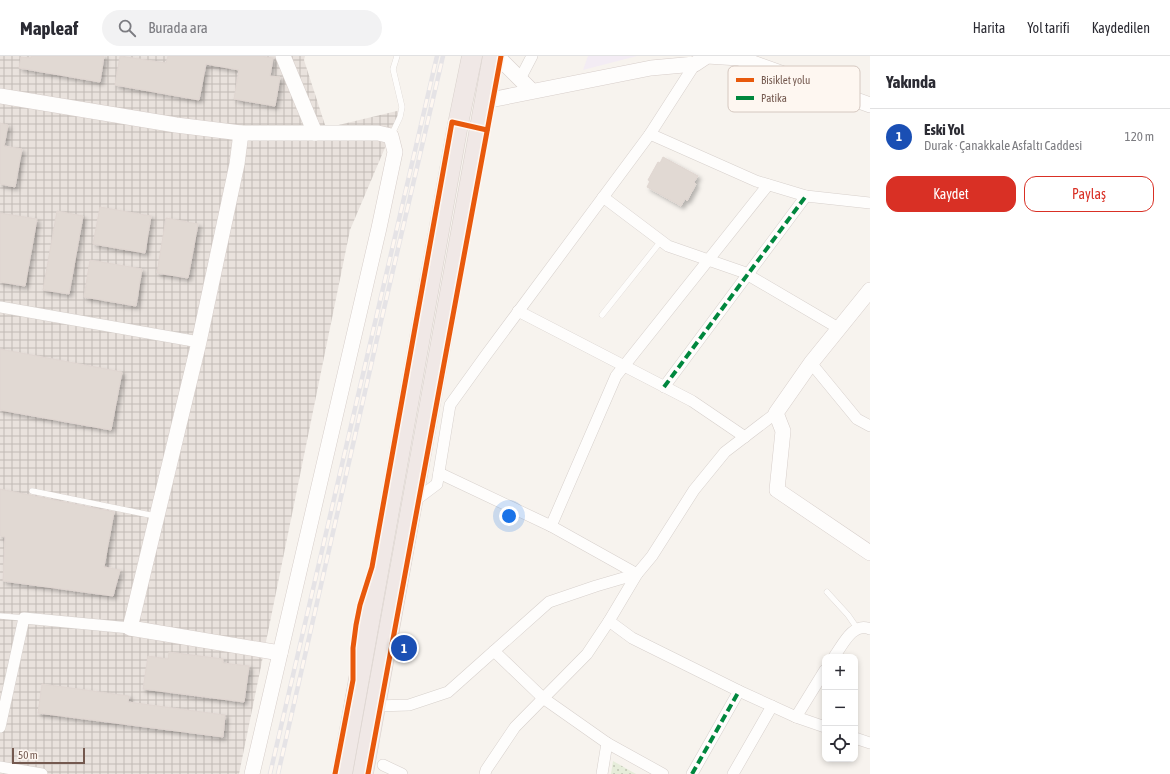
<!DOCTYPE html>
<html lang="tr">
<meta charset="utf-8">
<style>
:root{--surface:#fff;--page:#f2f2f3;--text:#2b2b33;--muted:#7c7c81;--line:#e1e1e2;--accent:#d93025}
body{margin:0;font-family:"Asap Condensed",sans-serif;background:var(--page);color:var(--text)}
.controls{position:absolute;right:12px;bottom:12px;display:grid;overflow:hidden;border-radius:8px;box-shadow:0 2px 6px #0003}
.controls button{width:36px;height:36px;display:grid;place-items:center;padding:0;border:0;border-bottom:1px solid var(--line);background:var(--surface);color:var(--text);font:20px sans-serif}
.scale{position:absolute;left:12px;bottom:10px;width:73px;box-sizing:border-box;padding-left:4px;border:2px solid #74594f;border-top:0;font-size:11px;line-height:14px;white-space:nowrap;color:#74594f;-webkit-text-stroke:3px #fef7f1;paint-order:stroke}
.you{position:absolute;left:509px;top:460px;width:14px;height:14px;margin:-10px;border:3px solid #fff;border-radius:50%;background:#1a73e8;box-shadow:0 0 0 6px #1a73e833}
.badge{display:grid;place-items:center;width:26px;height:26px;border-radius:50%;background:var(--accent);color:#fff;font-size:13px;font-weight:700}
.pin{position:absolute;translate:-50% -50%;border:2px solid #fff;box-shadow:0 1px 4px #0006}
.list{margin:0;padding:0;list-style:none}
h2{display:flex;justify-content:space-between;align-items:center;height:52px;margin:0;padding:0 16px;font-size:17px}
h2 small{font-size:13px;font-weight:400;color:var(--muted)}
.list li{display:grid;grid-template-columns:26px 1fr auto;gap:12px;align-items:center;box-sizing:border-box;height:56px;padding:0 16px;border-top:1px solid var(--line)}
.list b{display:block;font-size:15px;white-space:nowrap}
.list p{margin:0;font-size:13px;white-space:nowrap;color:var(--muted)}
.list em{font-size:13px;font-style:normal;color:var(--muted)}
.actions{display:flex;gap:8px;padding:12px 16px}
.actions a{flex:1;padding:9px 0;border:1px solid var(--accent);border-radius:12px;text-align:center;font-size:14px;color:var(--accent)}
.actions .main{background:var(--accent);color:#fff}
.icon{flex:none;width:22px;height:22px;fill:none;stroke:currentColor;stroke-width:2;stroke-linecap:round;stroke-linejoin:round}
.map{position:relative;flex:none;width:870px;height:718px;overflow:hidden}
header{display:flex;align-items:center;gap:24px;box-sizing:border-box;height:56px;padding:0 20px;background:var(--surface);border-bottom:1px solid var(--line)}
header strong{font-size:19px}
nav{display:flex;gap:22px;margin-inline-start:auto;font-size:14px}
.search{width:280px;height:36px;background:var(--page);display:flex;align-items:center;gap:10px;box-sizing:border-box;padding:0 14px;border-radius:22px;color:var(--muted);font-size:15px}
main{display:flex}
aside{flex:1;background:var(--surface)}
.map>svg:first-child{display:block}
.industrial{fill:url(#industrial-grid)}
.education{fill:#f3ecf4}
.park{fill:url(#park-dots)}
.building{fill:#e1d9d3;stroke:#e0d6d1;filter:url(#shadow)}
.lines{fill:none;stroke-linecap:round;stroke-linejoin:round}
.lane-casing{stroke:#d7d0cc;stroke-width:6}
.street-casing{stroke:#d7d0cc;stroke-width:12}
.secondary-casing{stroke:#d7ceca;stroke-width:16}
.highway-casing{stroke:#d8d0cb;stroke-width:21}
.lane{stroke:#fefdfc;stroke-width:5.5}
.street{stroke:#fefdfc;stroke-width:11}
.secondary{stroke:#fefdfc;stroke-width:15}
.highway{stroke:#f0e8e6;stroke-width:20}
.rail-casing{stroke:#e5e3e6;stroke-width:4.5}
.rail{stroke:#fef7f1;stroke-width:3;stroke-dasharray:9;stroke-linecap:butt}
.quiet{stroke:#00873e;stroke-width:4;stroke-dasharray:8 4;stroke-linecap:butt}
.cycleway-casing{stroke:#fef7f1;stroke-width:8}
.cycleway{stroke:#e8590c;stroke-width:5}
.key{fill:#fef7f1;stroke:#d5c8c0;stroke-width:1}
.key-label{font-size:11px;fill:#74594f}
</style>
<header>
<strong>Mapleaf</strong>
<div class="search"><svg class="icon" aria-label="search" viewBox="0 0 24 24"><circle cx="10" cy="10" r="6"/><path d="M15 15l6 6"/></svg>Burada ara</div>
<nav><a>Harita</a><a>Yol tarifi</a><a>Kaydedilen</a></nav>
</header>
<main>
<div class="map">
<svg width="870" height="718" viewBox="0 0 870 718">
<defs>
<pattern id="industrial-grid" width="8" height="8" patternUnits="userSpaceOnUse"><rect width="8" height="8" fill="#e9e2dd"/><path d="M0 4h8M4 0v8" fill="none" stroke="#c1bab6"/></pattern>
<pattern id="park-dots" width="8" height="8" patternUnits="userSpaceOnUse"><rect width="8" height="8" fill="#e6edda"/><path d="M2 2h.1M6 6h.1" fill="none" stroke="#bfc3b3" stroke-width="1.8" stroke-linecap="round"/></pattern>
<filter id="shadow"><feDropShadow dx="3" dy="3" stdDeviation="2" flood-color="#0004"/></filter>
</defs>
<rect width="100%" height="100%" fill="#f7f3ee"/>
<!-- industrial -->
<path class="industrial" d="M0,0h305l-1,4 22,68 75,-18 -51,120 -111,544h-239z"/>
<!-- education -->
<path class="education" d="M588,0h49l-54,14z"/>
<!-- park -->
<path class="park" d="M613,705l23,13h-25z"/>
<!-- building -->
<g class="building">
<path d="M31,0h73l-4,26 -81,-14 2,-11 10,1z"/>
<path d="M120,0l46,7 2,-7h93l12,2 -3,18 10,1 -5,29 -41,-7 5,-29 -33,-6 -7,36 -84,-15z"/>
<path d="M0,67l8,2 -4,21 18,3 -7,38 -15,-3z"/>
<path d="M663,101l35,19 -4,6 2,2 -9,17 -2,-2 -4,7 -34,-19 3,-6 -2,-1 10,-18 2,1z"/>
<path d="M100,151l51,9 -6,37 -52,-9z"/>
<path d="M57,155l26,5 -14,78 -26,-4z"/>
<path d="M0,157l37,6 -12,67 -25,-4z"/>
<path d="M166,162l32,6 -10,54 -31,-5z"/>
<path d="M90,204l52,9 -6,37 -52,-9z"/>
<path d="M0,293l122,23 -11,58 -111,-20z"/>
<path d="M0,433l114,23 -10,55 16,3 -7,26 -110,-15 2,-44 -5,-1z"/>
<path d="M169,596l54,7v4l26,3 -5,36 -101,-13 5,-33 20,3z"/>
<path d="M42,628l87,12 -1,6 97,13 -2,22 -185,-24z"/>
</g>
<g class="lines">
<defs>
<g id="lane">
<path d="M391,80l9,-19 2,-10 -9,-38 4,-13"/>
<path d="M602,259l59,-74"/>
<path d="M32,435l123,25"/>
<path d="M827,536l21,23 9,13"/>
<path d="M0,560l24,2"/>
</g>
<g id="street">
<path d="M520,23l12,-23"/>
<path d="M650,78l106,47 50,15 64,7"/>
<path d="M603,141l65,49 75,26 97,57"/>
<path d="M0,251l199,35"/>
<path d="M518,255l174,90 53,36"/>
<path d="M811,307l46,56 13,7"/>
<path d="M664,331l142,-191"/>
<path d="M439,417l112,53 86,48 -28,47 -22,33 -72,73 -29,43 -1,4"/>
<path d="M413,446l24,-18 13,-79 36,-50 164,-221 45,-70"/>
<path d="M551,470l65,-150 152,-191"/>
<path d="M609,565l23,17 107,53 57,26 29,10"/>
<path d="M494,595l49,47 64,45 56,31"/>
<path d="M834,601c8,-11 19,-36 36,-28"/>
<path d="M376,650l33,-1 39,-13 101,-90 47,-16 41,-12 15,-18 42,-66 31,-38 51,-39"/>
<path d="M796,661l29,-47"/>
<path d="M0,671l24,-109 106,10"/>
<path d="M855,682l15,5"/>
<path d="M383,709l19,9"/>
<path d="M0,711l42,7"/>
<path d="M602,718l5,-31"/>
<path d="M692,718l47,-83"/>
<path d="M733,718l39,-68"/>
</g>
<g id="secondary">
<path d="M283,0l32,77"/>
<path d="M499,0l1,3 32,32"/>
<path d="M0,40l176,29 65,8h137l13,3 4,16 -16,76 -127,546"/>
<path d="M485,45l166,-33 44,-4 12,-8 32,2 131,47"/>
<path d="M241,77l-4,31 -38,178 -69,286 150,25"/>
<path d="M870,234l-59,73 -35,50 7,18 -6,59 93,63"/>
</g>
<g id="highway">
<path d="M342,718l116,-650 14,-68"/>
<path d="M363,718l130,-718"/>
</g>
</defs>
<!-- lane casing -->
<use href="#lane" class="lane-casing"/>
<!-- street casing -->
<use href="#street" class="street-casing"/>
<!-- secondary casing -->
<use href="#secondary" class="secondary-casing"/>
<!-- highway casing -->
<use href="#highway" class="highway-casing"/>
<!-- lane -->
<use href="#lane" class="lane"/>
<!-- street -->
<use href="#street" class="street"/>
<!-- secondary -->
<use href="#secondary" class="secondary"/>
<!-- highway -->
<use href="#highway" class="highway"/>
<defs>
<g id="rail">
<path d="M270,718l167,-718"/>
<path d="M278,718l102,-448 63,-270"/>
</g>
</defs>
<!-- rail casing -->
<use href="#rail" class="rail-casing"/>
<!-- rail -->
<use href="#rail" class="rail"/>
<!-- quiet -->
<g class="quiet">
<path d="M664,331l142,-191"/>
<path d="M692,718l47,-83"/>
</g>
<defs>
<g id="cycleway">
<path d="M335,718l18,-94v-32l3,-23 4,-20 12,-38 80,-445 35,8"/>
<path d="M368,718l133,-718"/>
</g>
</defs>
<!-- cycleway casing -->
<use href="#cycleway" class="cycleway-casing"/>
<!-- cycleway -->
<use href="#cycleway" class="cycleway"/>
</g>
<!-- legend -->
<rect x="728" y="10" width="132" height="46" rx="6" class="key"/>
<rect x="736" y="22" width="18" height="4" fill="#e8590c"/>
<rect x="736" y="40" width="18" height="4" fill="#00873e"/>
<g class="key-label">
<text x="761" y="28">Bisiklet yolu</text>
<text x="761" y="46">Patika</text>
</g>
</svg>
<div class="controls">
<button>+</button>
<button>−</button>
<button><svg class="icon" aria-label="locate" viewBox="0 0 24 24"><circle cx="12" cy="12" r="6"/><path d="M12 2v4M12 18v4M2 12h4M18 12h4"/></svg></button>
</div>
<div class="scale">50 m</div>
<div class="you"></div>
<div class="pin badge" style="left:404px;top:592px;background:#1a4fb4">1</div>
</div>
<aside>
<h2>Yakında<small></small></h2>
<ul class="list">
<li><span class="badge" style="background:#1a4fb4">1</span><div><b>Eski Yol</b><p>Durak · Çanakkale Asfaltı Caddesi</p></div><em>120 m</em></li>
</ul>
<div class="actions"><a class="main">Kaydet</a><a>Paylaş</a></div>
</aside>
</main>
